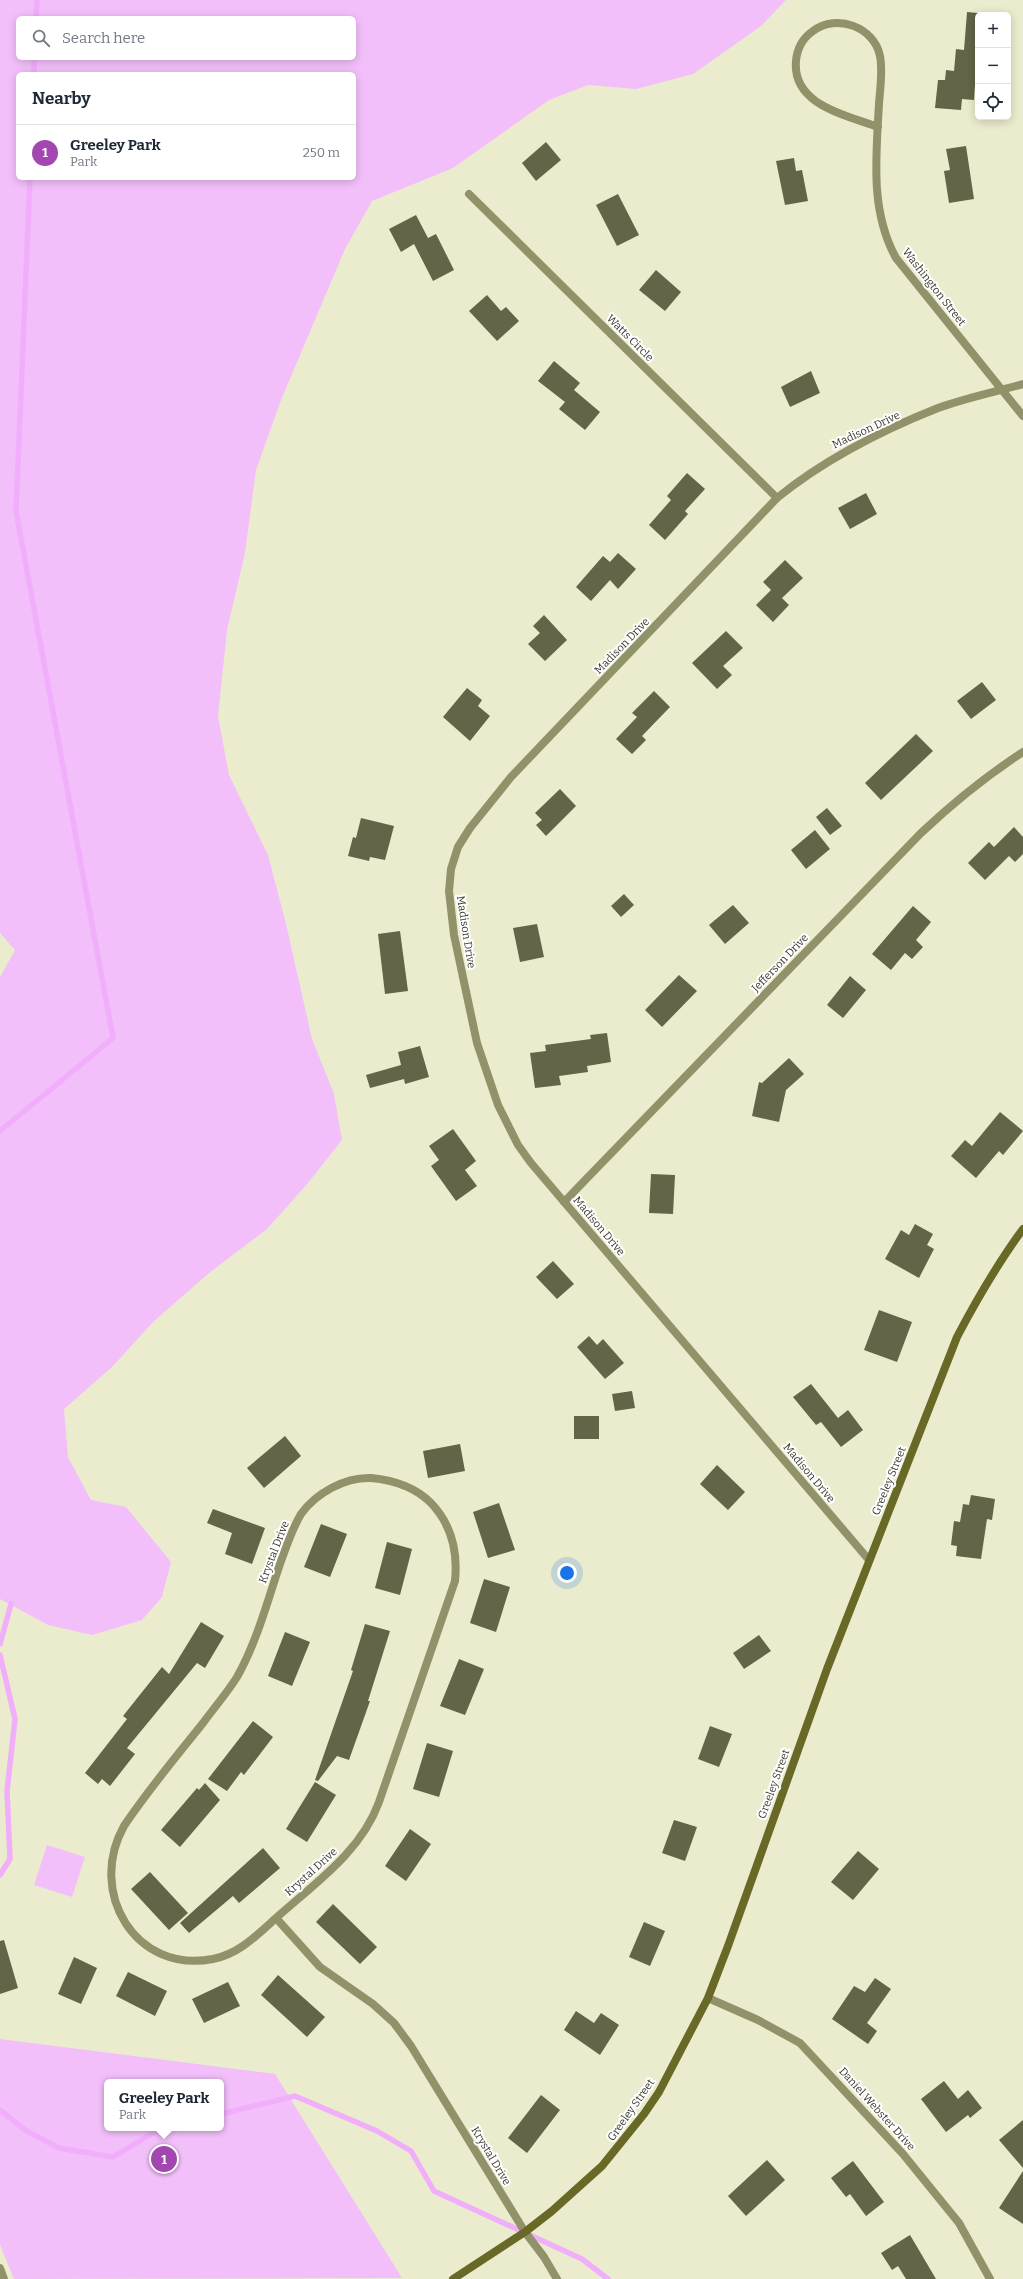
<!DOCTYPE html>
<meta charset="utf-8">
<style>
:root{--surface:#fff;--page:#f6f6f7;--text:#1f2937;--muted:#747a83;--line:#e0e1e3;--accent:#a246b0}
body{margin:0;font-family:Bitter,serif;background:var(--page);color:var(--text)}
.controls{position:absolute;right:12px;top:12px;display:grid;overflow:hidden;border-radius:6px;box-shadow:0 2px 10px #0003}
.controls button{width:36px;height:36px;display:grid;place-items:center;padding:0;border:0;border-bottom:1px solid var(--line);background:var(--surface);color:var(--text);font:20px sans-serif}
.you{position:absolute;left:567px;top:1573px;width:14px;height:14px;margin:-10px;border:3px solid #fff;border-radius:50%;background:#1a73e8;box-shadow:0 0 0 6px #1a73e833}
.badge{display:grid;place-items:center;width:26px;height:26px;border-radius:50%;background:var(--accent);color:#fff;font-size:13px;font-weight:700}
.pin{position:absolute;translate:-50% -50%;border:2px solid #fff;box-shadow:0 1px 4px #0006}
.popup{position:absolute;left:104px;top:2079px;width:120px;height:52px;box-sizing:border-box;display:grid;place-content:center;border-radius:6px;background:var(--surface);filter:drop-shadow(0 1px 3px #0005);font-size:13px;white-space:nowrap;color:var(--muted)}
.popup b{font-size:15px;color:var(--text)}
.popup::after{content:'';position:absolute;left:50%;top:100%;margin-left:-8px;border:8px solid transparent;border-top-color:var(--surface)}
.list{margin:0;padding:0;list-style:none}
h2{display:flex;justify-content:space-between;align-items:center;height:52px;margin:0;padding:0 16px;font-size:17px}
h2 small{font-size:13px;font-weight:400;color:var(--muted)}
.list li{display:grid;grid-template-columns:26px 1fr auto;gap:12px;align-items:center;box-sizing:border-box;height:56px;padding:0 16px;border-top:1px solid var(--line)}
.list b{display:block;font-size:15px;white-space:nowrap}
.list p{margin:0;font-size:13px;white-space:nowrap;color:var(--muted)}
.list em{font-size:13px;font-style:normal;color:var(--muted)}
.icon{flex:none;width:22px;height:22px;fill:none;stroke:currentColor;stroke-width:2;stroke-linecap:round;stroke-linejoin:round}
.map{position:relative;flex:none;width:1023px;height:2279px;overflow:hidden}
.search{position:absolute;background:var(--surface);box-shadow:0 2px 10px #0003;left:16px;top:16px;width:340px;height:44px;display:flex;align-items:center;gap:10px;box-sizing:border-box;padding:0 14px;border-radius:6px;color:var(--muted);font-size:15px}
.panel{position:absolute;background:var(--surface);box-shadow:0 2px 10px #0003;left:16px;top:72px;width:340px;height:108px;border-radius:6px}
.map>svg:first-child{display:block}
.green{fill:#f2bffa;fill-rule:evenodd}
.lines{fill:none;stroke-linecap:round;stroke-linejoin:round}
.stream{stroke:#f0aefb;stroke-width:5.5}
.building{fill:#636448}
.lane{stroke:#91926a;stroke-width:8}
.street{stroke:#91926a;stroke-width:8}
.secondary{stroke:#686827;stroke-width:8}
.labels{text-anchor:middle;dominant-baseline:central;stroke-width:4;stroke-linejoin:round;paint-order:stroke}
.street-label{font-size:11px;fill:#3b3b2f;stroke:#fff}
</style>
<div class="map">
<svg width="1023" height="2279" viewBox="0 0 1023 2279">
<rect width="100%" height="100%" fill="#ebeccd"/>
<!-- green -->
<g class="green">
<path d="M0,0h786l-25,26 -68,48 -57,15 -48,-4 -39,15 -96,68 -81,33 -27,48 -64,151 -25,70 -11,83 -18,77 -9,86 11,59 39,80 18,69 26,115 22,55 8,46 -34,43 -41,46 -58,44 -55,48 -43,47 -47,41 4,48 23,43 35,7 45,55 -9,35 -20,23 -50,15 -44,-10 -48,-26v-622l15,-27 -15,-17zM18,18h336v40h-336zM18,74h336v104h-336z"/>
<path d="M47,1845l38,12 -13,40 -38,-12z"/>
<path d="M0,2039l275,35 127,204 -388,1 -14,-34zM107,2082h114v46h-114z"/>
</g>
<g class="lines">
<!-- stream -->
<g class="stream">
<path d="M36,18l1,-18"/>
<path d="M34,74v-16"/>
<path d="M0,1131l113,-93 -97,-527 14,-333"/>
<path d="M0,1644l11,-40"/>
<path d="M0,1655l15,64 -8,72 3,68 -10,16"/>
<path d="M0,2110l25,20 34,18 54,9 40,-24 16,-5"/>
<path d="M221,2114l74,-18 82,35 34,20 23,40 148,68 26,20"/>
</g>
</g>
<!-- building -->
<g class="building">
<path d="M967,12l11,1v72h-3l-1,15 -12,-1 -1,11 -26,-2 3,-28h7l1,-10 8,1 2,-22 8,1z"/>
<path d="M546,142l15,18 -25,21 -14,-18z"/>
<path d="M966,146l8,53 -25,4 -5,-32 6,-1 -4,-21z"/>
<path d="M794,158l2,13 6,-1 6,31 -23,4 -9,-44z"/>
<path d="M618,194l21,41 -22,11 -21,-41z"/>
<path d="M416,215l12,23 8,-4 18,36 -21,11 -19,-37 -13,8 -12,-23z"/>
<path d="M656,270l25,22 -16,19 -26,-21z"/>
<path d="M487,295l14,16 5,-4 13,14 -22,20 -28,-30z"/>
<path d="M554,361l26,22 -6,7 26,22 -15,18 -26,-21 6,-7 -27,-21z"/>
<path d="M811,371l9,22 -30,14 -9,-20z"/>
<path d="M687,473l18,16 -20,22 3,3 -23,26 -16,-15 22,-25 -4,-4z"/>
<path d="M866,493l11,21 -27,15 -12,-21z"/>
<path d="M618,553l18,16 -18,20 -8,-9 -19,21 -15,-14 27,-31 7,6z"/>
<path d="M785,560l18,18 -21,20 7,7 -16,17 -17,-17 15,-15 -8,-8z"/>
<path d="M544,615l23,25 -22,21 -17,-17 12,-11 -7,-7z"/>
<path d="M726,631l17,17 -20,18 9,9 -15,14 -25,-26z"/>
<path d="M982,682l14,18 -25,19 -14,-18z"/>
<path d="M467,688l15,12 -4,6 12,10 -20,25 -27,-24z"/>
<path d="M654,691l16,16 -28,29 4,4 -14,14 -16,-15 21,-22 -5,-4z"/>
<path d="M916,734l17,17 -52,49 -16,-17z"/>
<path d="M560,789l16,17 -30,30 -10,-11 6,-5 -7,-7z"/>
<path d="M827,808l15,18 -12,9 -14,-18z"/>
<path d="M361,818l33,8 -9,34 -15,-3 -1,4 -21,-5 5,-19 3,1z"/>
<path d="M1014,827l9,10v17l-8,8 -6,-6 -24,24 -17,-17 21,-21 5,5z"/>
<path d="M815,830l15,19 -24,20 -15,-19z"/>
<path d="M624,894l10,11 -13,12 -10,-11z"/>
<path d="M733,905l16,18 -24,21 -16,-19z"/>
<path d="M913,906l18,16 -15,18 7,7 -11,12 -7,-6 -14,17 -19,-16z"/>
<path d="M537,924l7,33 -24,5 -7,-34z"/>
<path d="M400,931l8,60 -23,3 -7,-60z"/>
<path d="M679,975l18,16 -35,36 -17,-17z"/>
<path d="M850,976l16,14 -23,28 -16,-13z"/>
<path d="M607,1033l4,29 -24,4 1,6 -29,4 2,9 -26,3 -5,-35 16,-2 -1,-6 46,-6 -1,-4z"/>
<path d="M420,1046l9,31 -24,7 -1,-5 -34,9 -4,-13 35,-10 -3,-13z"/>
<path d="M789,1058l15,16 -18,16 -7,32 -27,-6 7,-34 3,1z"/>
<path d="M1000,1112l23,19 -20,24 -4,-4 -23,27 -25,-22 14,-16 7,6z"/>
<path d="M453,1129l23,32 -11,9 12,16 -21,15 -25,-35 8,-6 -10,-14z"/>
<path d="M651,1174l24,1 -2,39 -24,-1z"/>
<path d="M915,1224l18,10 -6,11 7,4 -15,29 -34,-19 16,-29 8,5z"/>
<path d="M553,1261l21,23 -17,15 -21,-22z"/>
<path d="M879,1310l33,12 -15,40 -33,-12z"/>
<path d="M589,1336l8,9 6,-6 21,24 -19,16 -28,-32z"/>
<path d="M811,1384l27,34 10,-8 15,20 -22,17 -20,-25 -5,3 -23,-28z"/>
<path d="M632,1391l3,17 -20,3 -3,-17z"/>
<rect x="574" y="1416" width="25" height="23"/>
<path d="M285,1436l16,20 -37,32 -17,-20z"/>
<path d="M460,1444l5,27 -37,7 -5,-27z"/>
<path d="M717,1465l28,27 -17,18 -28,-26z"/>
<path d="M971,1495l24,4 -3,21 -5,-1 -6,40 -25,-3 1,-10 -6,-1 3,-24 6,1 3,-18 6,1z"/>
<path d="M499,1503l16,47 -27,8 -15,-46z"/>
<path d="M213,1509l52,19 -13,36 -27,-10 7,-21 -25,-10z"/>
<path d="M321,1524l26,10 -17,43 -26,-10z"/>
<path d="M387,1542l25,7 -12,46 -25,-7z"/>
<path d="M484,1579l26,8 -14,45 -26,-9z"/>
<path d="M201,1622l23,14 -19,32 -8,-5 -70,85 8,6 -25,32 -8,-7 -4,5 -13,-11 42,-54 -4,-3 39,-49 7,7z"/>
<path d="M365,1624l25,7 -22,70h2l-21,59 -12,-4 -19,25 -3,-1 38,-109 -2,-1z"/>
<path d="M285,1632l25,10 -18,44 -24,-10z"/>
<path d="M759,1635l12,16 -27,18 -11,-16z"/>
<path d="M459,1659l25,10 -19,46 -25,-9z"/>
<path d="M253,1721l20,16 -29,38 -3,-3 -14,19 -19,-12z"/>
<path d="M710,1726l22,8 -13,33 -21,-8z"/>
<path d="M427,1743l26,8 -14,46 -26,-8z"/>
<path d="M315,1782l21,13 -29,47 -21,-13z"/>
<path d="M205,1783l15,17 -40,47 -19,-17 36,-42 2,2z"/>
<path d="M674,1820l23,7 -12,34 -23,-8z"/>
<path d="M410,1829l21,15 -25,37 -21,-15z"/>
<path d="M263,1848l17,20 -41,35 -6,-7 -44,37 -9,-10z"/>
<path d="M858,1851l21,18 -26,31 -22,-18z"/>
<path d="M150,1872l38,41 -19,17 -38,-41z"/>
<path d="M333,1904l44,43 -17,17 -44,-42z"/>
<path d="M644,1922l21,9 -15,35 -21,-9z"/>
<path d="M4,1940l14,48 -18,6v-53z"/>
<path d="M74,1957l23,11 -16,36 -23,-10z"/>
<path d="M128,1972l39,19 -12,25 -39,-20z"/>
<path d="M278,1975l47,42 -18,20 -46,-42z"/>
<path d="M875,1978l16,11 -24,34 10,8 -9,13 -36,-25 22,-33 11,6z"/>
<path d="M228,1982l12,24 -36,17 -12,-24z"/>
<path d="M576,2011l18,12 7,-10 18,12 -19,30 -36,-25z"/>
<path d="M944,2081l14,18 10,-9 14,18 -12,10 -2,-3 -22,17 -25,-33z"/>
<path d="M541,2095l19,15 -33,43 -19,-15z"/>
<path d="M1023,2120v48l-24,-28z"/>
<path d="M767,2160l18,20 -39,36 -18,-20z"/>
<path d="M853,2161l31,41 -18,14 -16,-22 -4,3 -15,-19z"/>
<path d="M1023,2171v53l-24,-16z"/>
<path d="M910,2235l26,44h-30l-8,-13 -6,4 -11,-17z"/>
</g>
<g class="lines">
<!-- lane -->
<path class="lane" d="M0,2268l4,11"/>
<!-- street -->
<g class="street">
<path d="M878,127c-32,-12 -86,-22 -82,-66 1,-12 7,-23 17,-30 24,-18 61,-4 67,25 3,15 0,33 -1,48 -3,53 -9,107 17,154l127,158"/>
<path d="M469,194l308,304"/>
<path d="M564,1202l357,-369c32,-30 65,-57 102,-81"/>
<path d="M869,1560l-338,-397 -13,-18 -20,-40 -21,-62 -23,-108 -5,-44 2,-22 7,-22 12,-19 41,-51 266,-279c48,-39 103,-67 161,-90 27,-10 57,-16 85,-24"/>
<path d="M276,1918c38,-34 85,-66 103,-116l76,-221c3,-30 -3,-56 -24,-78 -16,-16 -38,-23 -60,-25 -26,-1 -55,15 -70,36 -9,15 -14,31 -20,47 -13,38 -24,81 -44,116 -10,16 -23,31 -34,46 -27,34 -55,67 -79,103 -37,66 11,148 89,133 26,-5 44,-24 63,-41l44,49 53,37 21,19 17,23 114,186 19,25 13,22"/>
<path d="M708,1998l50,22 42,23 103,111 56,69 31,56"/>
</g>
<!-- secondary -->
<path class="secondary" d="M453,2279l72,-47 27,-21 50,-45 42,-52 15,-22 49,-94 20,-52 99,-277 130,-332c20,-38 41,-74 66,-108"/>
</g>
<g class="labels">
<!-- street labels -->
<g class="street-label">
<text transform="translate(934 287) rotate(52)">Washington Street</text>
<text transform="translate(630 338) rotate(45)">Watts Circle</text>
<text transform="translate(866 430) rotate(-25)">Madison Drive</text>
<text transform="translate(622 646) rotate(-46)">Madison Drive</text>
<text transform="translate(466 932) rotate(81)">Madison Drive</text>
<text transform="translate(780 963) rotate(-46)">Jefferson Drive</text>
<text transform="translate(599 1226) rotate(50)">Madison Drive</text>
<text transform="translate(809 1473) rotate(50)">Madison Drive</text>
<text transform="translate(889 1481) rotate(-68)">Greeley Street</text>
<text transform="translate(274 1552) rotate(-69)">Krystal Drive</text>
<text transform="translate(774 1784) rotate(-70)">Greeley Street</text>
<text transform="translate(311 1872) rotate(-42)">Krystal Drive</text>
<text transform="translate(877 2109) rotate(48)">Daniel Webster Drive</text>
<text transform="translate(631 2110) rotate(-55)">Greeley Street</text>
<text transform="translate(491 2156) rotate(59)">Krystal Drive</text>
</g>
</g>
</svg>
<div class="controls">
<button>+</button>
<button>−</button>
<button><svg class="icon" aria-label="locate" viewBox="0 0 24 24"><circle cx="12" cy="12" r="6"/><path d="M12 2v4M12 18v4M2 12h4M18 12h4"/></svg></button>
</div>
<div class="you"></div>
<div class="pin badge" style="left:164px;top:2159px">1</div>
<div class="popup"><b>Greeley Park</b>Park</div>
<div class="search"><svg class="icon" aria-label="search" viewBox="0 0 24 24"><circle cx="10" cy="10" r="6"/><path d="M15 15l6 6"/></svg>Search here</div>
<section class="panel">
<h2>Nearby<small></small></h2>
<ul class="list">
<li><span class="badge">1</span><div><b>Greeley Park</b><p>Park</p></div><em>250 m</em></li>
</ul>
</section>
</div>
